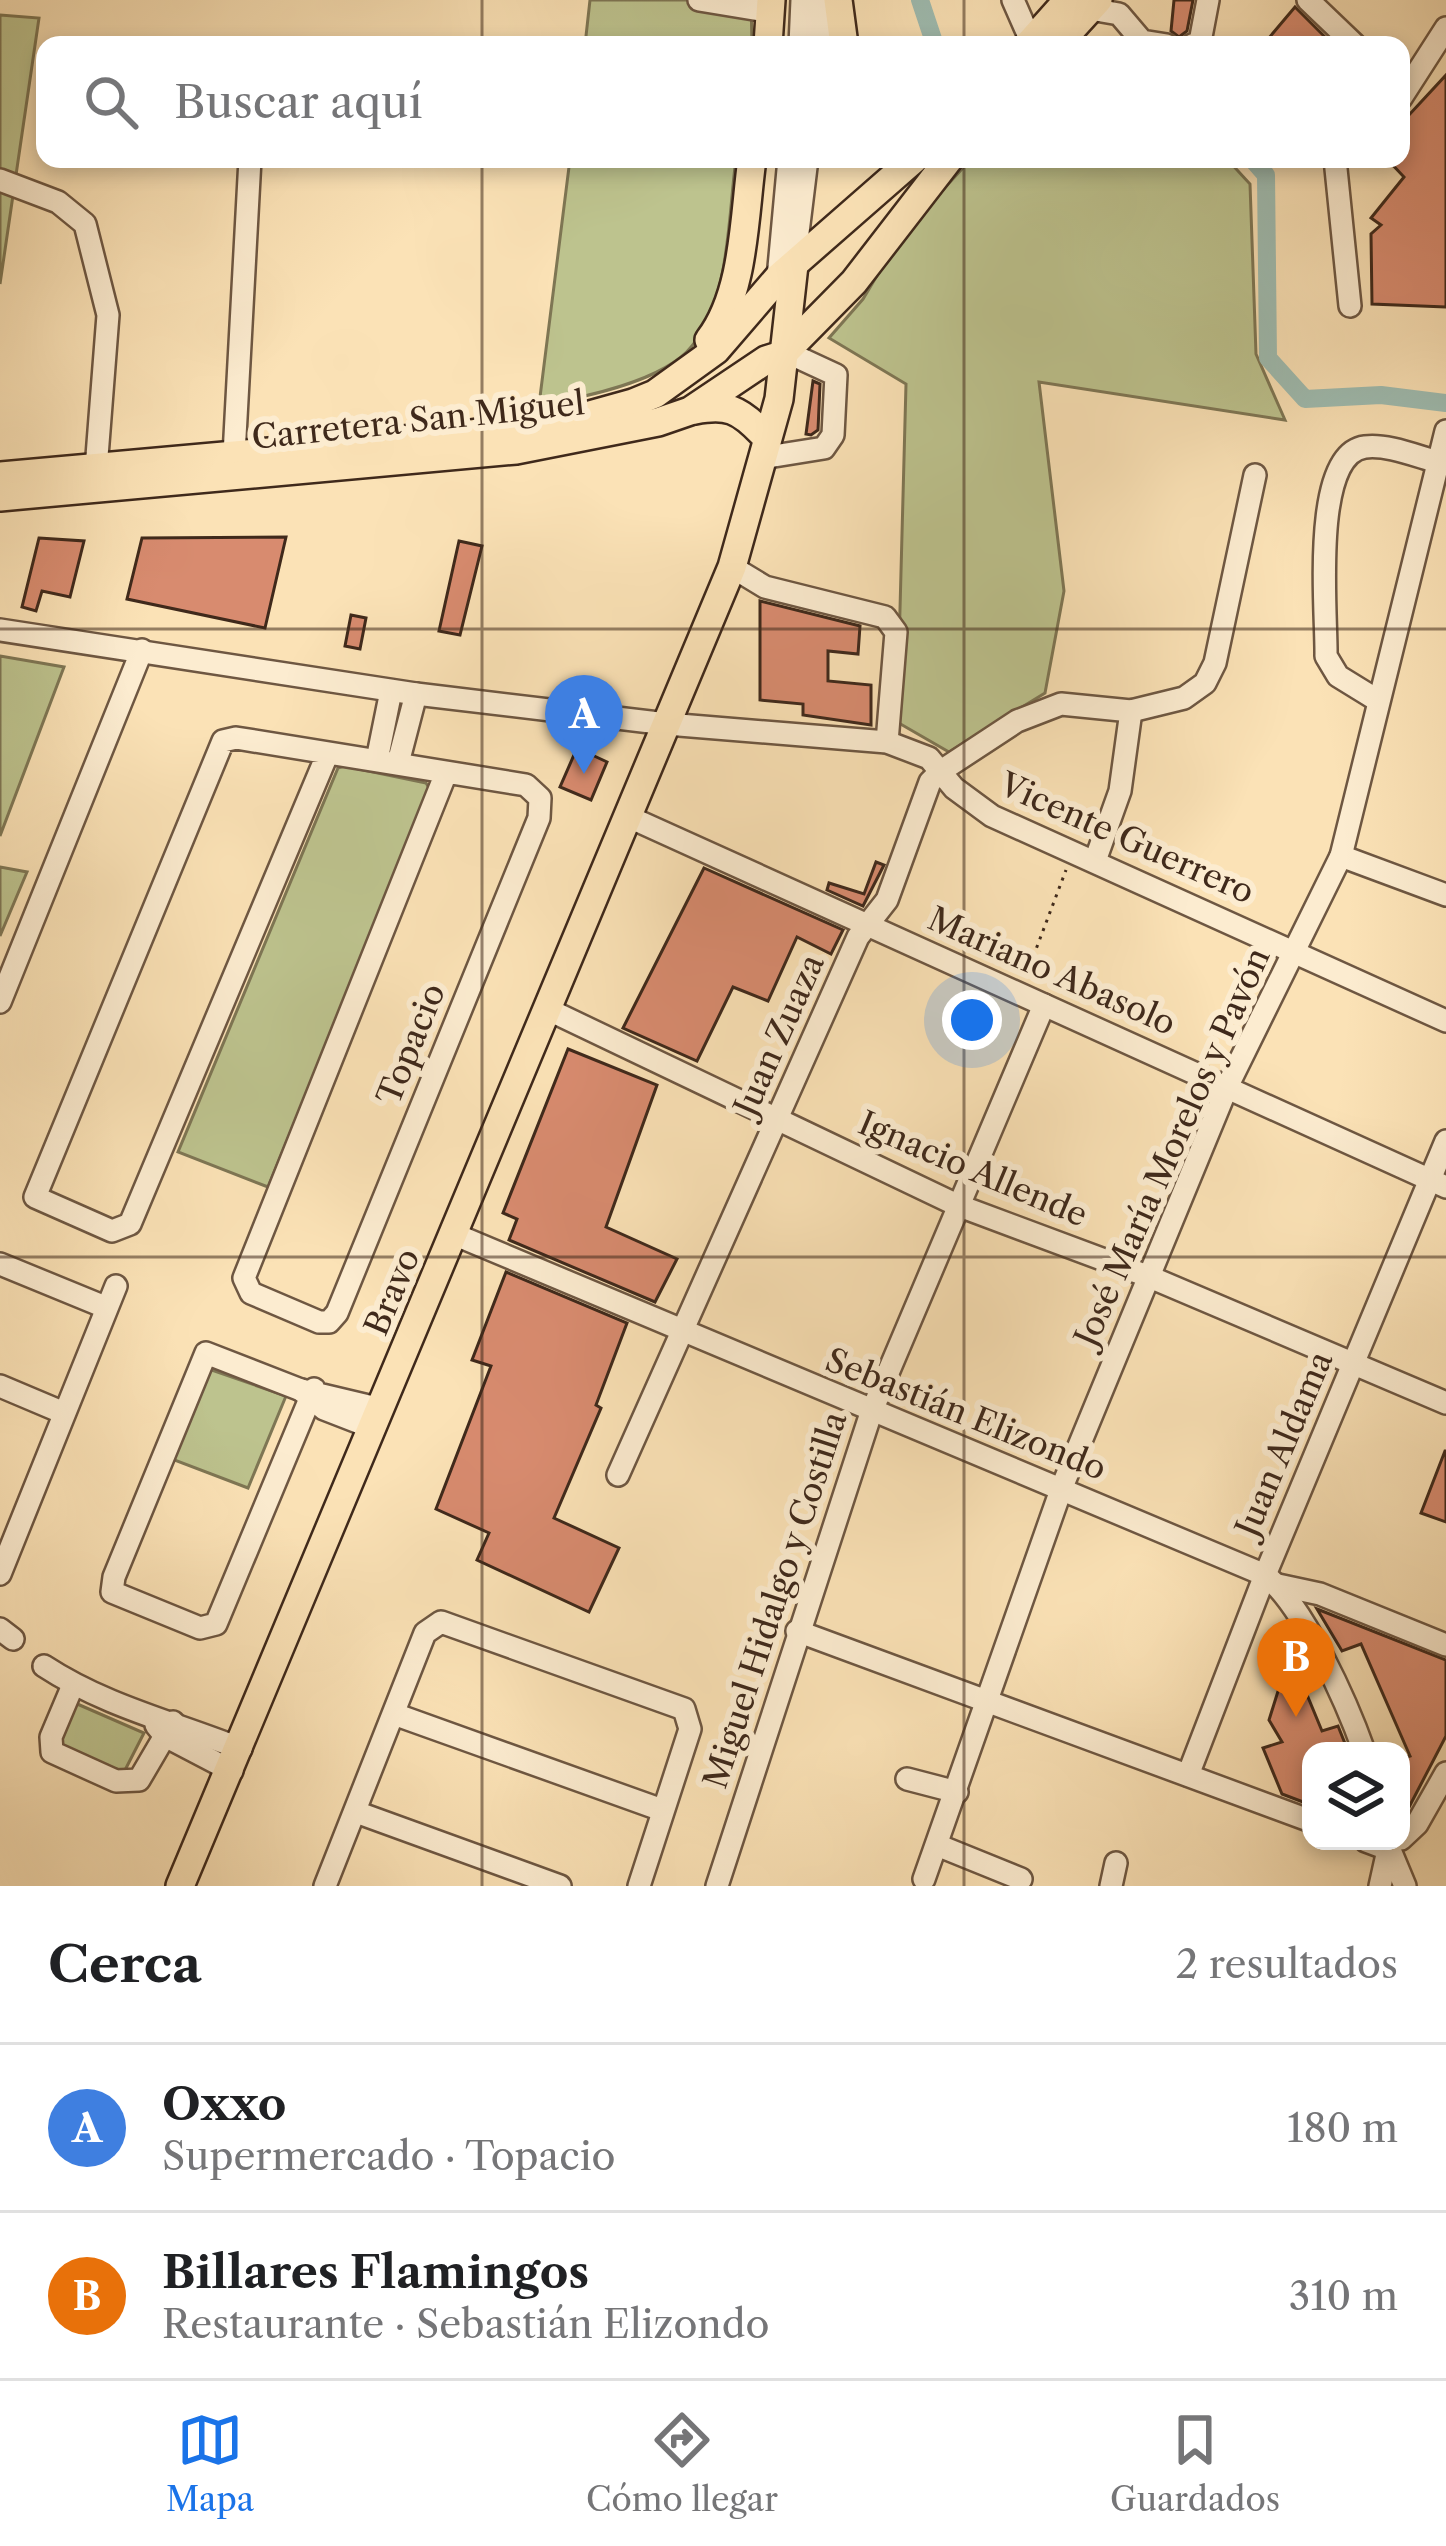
<!DOCTYPE html>
<html lang="es">
<meta charset="utf-8">
<style>
:root{--surface:#fff;--page:#f2f2f2;--text:#202124;--muted:#757577;--line:#e0e0e0;--accent:#1a73e8}
body{margin:0;font-family:"Libre Caslon Text",serif;background:var(--page);color:var(--text)}
.controls{position:absolute;right:36px;bottom:36px;display:grid;overflow:hidden;border-radius:24px;box-shadow:0 6px 18px #0003}
.controls button{width:108px;height:108px;display:grid;place-items:center;padding:0;border:0;border-bottom:3px solid var(--line);background:var(--surface);color:var(--text);font:60px sans-serif}
.you{position:absolute;left:972px;top:1020px;width:42px;height:42px;margin:-30px;border:9px solid #fff;border-radius:50%;background:#1a73e8;box-shadow:0 0 0 18px #1a73e833}
.badge{display:grid;place-items:center;width:78px;height:78px;border-radius:50%;background:var(--accent);color:#fff;font-size:39px;font-weight:700}
.pin{position:absolute;translate:-50% -99px;filter:drop-shadow(0 3px 6px #0008)}
.pin::after{content:'';position:absolute;top:63px;width:42px;height:36px;background:inherit;clip-path:polygon(0 0,100% 0,50% 100%)}
.list{margin:0;padding:0;list-style:none}
h2{display:flex;justify-content:space-between;align-items:center;height:156px;margin:0;padding:0 48px;font-size:51px}
h2 small{font-size:39px;font-weight:400;color:var(--muted)}
.list li{display:grid;grid-template-columns:78px 1fr auto;gap:36px;align-items:center;box-sizing:border-box;height:168px;padding:0 48px;border-top:3px solid var(--line)}
.list b{display:block;font-size:45px;white-space:nowrap}
.list p{margin:0;font-size:39px;white-space:nowrap;color:var(--muted)}
.list em{font-size:39px;font-style:normal;color:var(--muted)}
.icon{flex:none;width:66px;height:66px;fill:none;stroke:currentColor;stroke-width:2;stroke-linecap:round;stroke-linejoin:round}
.map{position:relative;flex:none;width:1446px;height:1886px;overflow:hidden}
.search{position:absolute;background:var(--surface);box-shadow:0 6px 18px #0003;left:36px;right:36px;top:36px;height:132px;display:flex;align-items:center;gap:30px;box-sizing:border-box;padding:0 42px;border-radius:24px;color:var(--muted);font-size:45px}
.sheet{height:492px;background:var(--surface)}
nav{display:flex;justify-content:space-around;align-items:center;box-sizing:border-box;height:168px;border-top:3px solid var(--line);background:var(--surface);font-size:33px;color:var(--muted)}
nav a{display:grid;justify-items:center;gap:6px}
nav .on{color:var(--accent)}
.map>svg:first-child{display:block}
.green{fill:#bdc38e;stroke:#7e7654;stroke-width:3}
.lines{fill:none;stroke-linecap:round;stroke-linejoin:round}
.canal{stroke:#9fbdb2;stroke-width:18}
.building{fill:#d88b6f;stroke:#3f291b;stroke-width:3}
.minor-casing{stroke:#6e5742;stroke-width:26}
.major-casing{stroke:#3f291b;stroke-width:32}
.path{stroke:#3f291b;stroke-width:3;stroke-dasharray:3 6;stroke-linecap:butt}
.minor{stroke:#fcecd0;stroke-width:21}
.major{stroke:#fbe2b6;stroke-width:27}
.grid{fill:none;stroke:#3f291b;stroke-width:3;stroke-opacity:0.55}
.labels{text-anchor:middle;dominant-baseline:central;stroke-width:12;stroke-linejoin:round;paint-order:stroke}
.street-label{font-size:33px;fill:#3f291b;stroke:#fcecd0}
</style>
<div class="map">
<svg width="1446" height="1886" viewBox="0 0 1446 1886">
<rect width="100%" height="100%" fill="#fbe2b6"/>
<filter id="stains"><feTurbulence type="fractalNoise" baseFrequency=".00167" numOctaves="4"/><feColorMatrix values="0 0 0 0 .2 0 0 0 0 .09 0 0 0 0 .02 0 0 0 .5 -.17"/></filter>
<radialGradient id="worn" r=".72"><stop offset=".6" stop-color="#630" stop-opacity="0"/><stop offset="1" stop-color="#630" stop-opacity=".3"/></radialGradient>
<!-- green -->
<g class="green">
<path d="M590,0h161l1,45h-167z"/>
<path d="M0,15l39,3 -39,266z"/>
<path d="M570,159h166c-8,58 -6,140 -44,187 -27,35 -111,52 -153,59z"/>
<path d="M971,159h256l23,25 6,170 29,66 -246,-38 25,209 -19,102 -96,59 -52,-30 9,-338 -77,-46 34,-39 37,-62z"/>
<path d="M0,656l64,11 -64,169z"/>
<path d="M344,766l82,17 5,8 -163,396 -90,-35 160,-384z"/>
<path d="M0,867l27,5 -27,64z"/>
<path d="M206,1368l80,28 -38,92 -79,-30z"/>
<path d="M75,1703l69,30 -21,41 -64,-26z"/>
</g>
<g class="lines">
<!-- canal -->
<g class="canal">
<path d="M920,0l15,45"/>
<path d="M1252,159l14,16 2,183 37,41 76,-4 65,8"/>
</g>
</g>
<!-- building -->
<g class="building">
<path d="M1174,0h19l-6,31 -8,6 -8,-6z"/>
<path d="M1295,7l33,33 -4,5h-61z"/>
<path d="M1446,75v232l-74,-3 -1,-70 10,-9 -10,-7 33,-41 -17,-18h14v-28l7,-15z"/>
<path d="M813,381l7,3 -2,46 -7,5 -5,-1z"/>
<path d="M286,537l-21,91 -138,-29 15,-61z"/>
<path d="M39,538l45,3 -14,56 -28,-6 -6,20 -14,-4z"/>
<path d="M459,541l23,5 -22,89 -21,-4z"/>
<path d="M760,601l100,25 -2,28 -30,-3v30l43,4v40l-68,-10v-11l-43,-4z"/>
<path d="M351,615l15,3 -6,31 -15,-3z"/>
<path d="M577,748l30,14 -16,38 -31,-13z"/>
<path d="M876,862l8,3 -21,41 -36,-16 2,-7 35,11z"/>
<path d="M704,868l139,62 -12,24 -34,-17 -29,64 -35,-14 -36,74 -74,-33z"/>
<path d="M568,1049l89,36 -51,142 71,32 -22,43 -146,-62 8,-21 -14,-6z"/>
<path d="M506,1272l121,51 -31,82 5,3 -47,110 65,30 -30,64 -112,-52 12,-27 -53,-24 55,-143 -19,-6z"/>
<path d="M1445,1451h1v71l-25,-9z"/>
<path d="M1317,1609l129,51v76l-39,75 -6,-7v-45l9,-3 -49,-112 -19,7z"/>
<path d="M1279,1688l26,2 17,41 16,-5 10,25h-37v54l-29,-11 -19,-46 19,-6 -13,-22z"/>
</g>
<g class="lines">
<defs>
<g id="minor">
<path d="M699,0l73,12"/>
<path d="M1013,0l18,41"/>
<path d="M1308,0l47,45"/>
<path d="M1090,9l29,5 23,27 25,4"/>
<path d="M800,45l2,-45"/>
<path d="M820,45l2,-45"/>
<path d="M1192,45l8,-3 8,-42"/>
<path d="M1401,98l45,-70"/>
<path d="M1335,159l15,147"/>
<path d="M0,180l58,22 27,22 23,91 -12,154"/>
<path d="M794,265l13,-106"/>
<path d="M778,278l11,-119"/>
<path d="M234,455l16,-296"/>
<path d="M762,458l62,-10 9,-13 3,-60 -41,-19"/>
<path d="M732,567l33,20 120,30 11,15 -9,110"/>
<path d="M0,630l416,64 251,30 220,18 42,16 25,30 38,28 454,205"/>
<path d="M1377,700l-39,-24 -12,-20c1,-41 -16,-202 39,-209 22,-3 51,9 73,15"/>
<path d="M327,755l-197,469 -18,7 -77,-34 188,-456 13,-3 290,47 14,13 -1,20 -202,495 -8,9h-10l-68,-29 -7,-15 202,-505"/>
<path d="M377,760l14,-69"/>
<path d="M398,763l18,-69"/>
<path d="M629,817l817,370"/>
<path d="M1341,856l105,39"/>
<path d="M1095,861l25,-70 11,-80"/>
<path d="M0,1002l142,-352"/>
<path d="M547,1009l410,196 193,72 296,126"/>
<path d="M456,1235l809,340c39,31 82,128 99,176"/>
<path d="M0,1264l105,43"/>
<path d="M0,1386l64,27"/>
<path d="M314,1389l-98,235 -16,4 -88,-36 2,-15 92,-224 95,37 80,19"/>
<path d="M301,1390l23,19 49,19"/>
<path d="M618,1475l240,-538 29,-37 43,-118 11,-11 76,-50 44,-17 70,7 53,-13 21,-15 10,-20 40,-188"/>
<path d="M0,1574l116,-288"/>
<path d="M1278,1585l42,9 126,51"/>
<path d="M0,1629l13,10"/>
<path d="M797,1631l514,190"/>
<path d="M44,1666c61,40 129,56 197,83"/>
<path d="M73,1685l-22,52 1,15 64,29 23,-1 34,-58"/>
<path d="M394,1714l268,96"/>
<path d="M156,1725l9,11 67,35"/>
<path d="M1188,1775l77,-200 181,-434"/>
<path d="M907,1779l50,13"/>
<path d="M356,1812l204,74"/>
<path d="M1401,1839l16,-15 29,-51"/>
<path d="M1366,1841l24,9"/>
<path d="M937,1845l84,34"/>
<path d="M1390,1850l15,36"/>
<path d="M924,1879l138,-392 166,-402 113,-229 105,-425"/>
<path d="M325,1886l100,-253 16,-11 243,87 6,20 -51,157"/>
<path d="M717,1886l154,-473 173,-408"/>
<path d="M1111,1886l5,-23"/>
<path d="M1380,1886l10,-45"/>
</g>
<g id="major">
<path d="M838,0l6,45"/>
<path d="M768,45l3,-45"/>
<path d="M1028,45l40,-45"/>
<path d="M1057,45l41,-45"/>
<path d="M709,340c36,-47 35,-124 43,-181"/>
<path d="M695,410c32,-6 44,-1 67,23"/>
<path d="M0,476l470,-42 102,-14 61,-17 22,-9 61,-44 62,-72 136,-119"/>
<path d="M0,497l516,-47 142,-28 32,-11 76,-51 16,-5 72,-73 95,-123"/>
<path d="M180,1886l552,-1319 47,-168 15,-134"/>
</g>
</defs>
<!-- minor casing -->
<use href="#minor" class="minor-casing"/>
<!-- major casing -->
<use href="#major" class="major-casing"/>
<!-- path -->
<path class="path" d="M1027,973l39,-103"/>
<!-- minor -->
<use href="#minor" class="minor"/>
<!-- major -->
<use href="#major" class="major"/>
</g>
<!-- grid -->
<path class="grid" d="M482,0v45M964,0v45M482,159v1727M964,159v1727M0,629h1446M0,1257h1446"/>
<g class="labels">
<!-- street labels -->
<g class="street-label">
<text transform="translate(418 420) rotate(-6)">Carretera San Miguel</text>
<text transform="translate(1127 838) rotate(24)">Vicente Guerrero</text>
<text transform="translate(1052 971) rotate(24)">Mariano Abasolo</text>
<text transform="translate(779 1035) rotate(-66)">Juan Zuaza</text>
<text transform="translate(411 1044) rotate(-68)">Topacio</text>
<text transform="translate(1172 1147) rotate(-66)">José María Morelos y Pavón</text>
<text transform="translate(973 1169) rotate(23)">Ignacio Allende</text>
<text transform="translate(392 1292) rotate(-67)">Bravo</text>
<text transform="translate(966 1414) rotate(22)">Sebastián Elizondo</text>
<text transform="translate(1284 1444) rotate(-67)">Juan Aldama</text>
<text transform="translate(775 1600) rotate(-72)">Miguel Hidalgo y Costilla</text>
</g>
</g>
<rect width="100%" height="100%" filter="url(#stains)"/>
<rect width="100%" height="100%" fill="url(#worn)"/>
</svg>
<div class="controls">
<button><svg class="icon" aria-label="layers" viewBox="0 0 24 24"><path d="M12 4l9 5-9 5-9-5zM3 14l9 5 9-5"/></svg></button>
</div>
<div class="you"></div>
<div class="pin badge" style="left:584px;top:774px;background:#3f7fe0">A</div>
<div class="pin badge" style="left:1296px;top:1717px;background:#e8710a">B</div>
<div class="search"><svg class="icon" aria-label="search" viewBox="0 0 24 24"><circle cx="10" cy="10" r="6"/><path d="M15 15l6 6"/></svg>Buscar aquí</div>
</div>
<section class="sheet">
<h2>Cerca<small>2 resultados</small></h2>
<ul class="list">
<li><span class="badge" style="background:#3f7fe0">A</span><div><b>Oxxo</b><p>Supermercado · Topacio</p></div><em>180 m</em></li>
<li><span class="badge" style="background:#e8710a">B</span><div><b>Billares Flamingos</b><p>Restaurante · Sebastián Elizondo</p></div><em>310 m</em></li>
</ul>
</section>
<nav>
<a class="on"><svg class="icon" aria-label="map" viewBox="0 0 24 24"><path d="M3 6l6-2 6 2 6-2v14l-6 2-6-2-6 2zM9 4v14M15 6v14"/></svg>Mapa</a>
<a><svg class="icon" aria-label="directions" viewBox="0 0 24 24"><path d="M12 3l9 9-9 9-9-9zM9 14v-3h6M13 9l2 2-2 2"/></svg>Cómo llegar</a>
<a><svg class="icon" aria-label="saved" viewBox="0 0 24 24"><path d="M7 4h10v16l-5-4-5 4z"/></svg>Guardados</a>
</nav>
